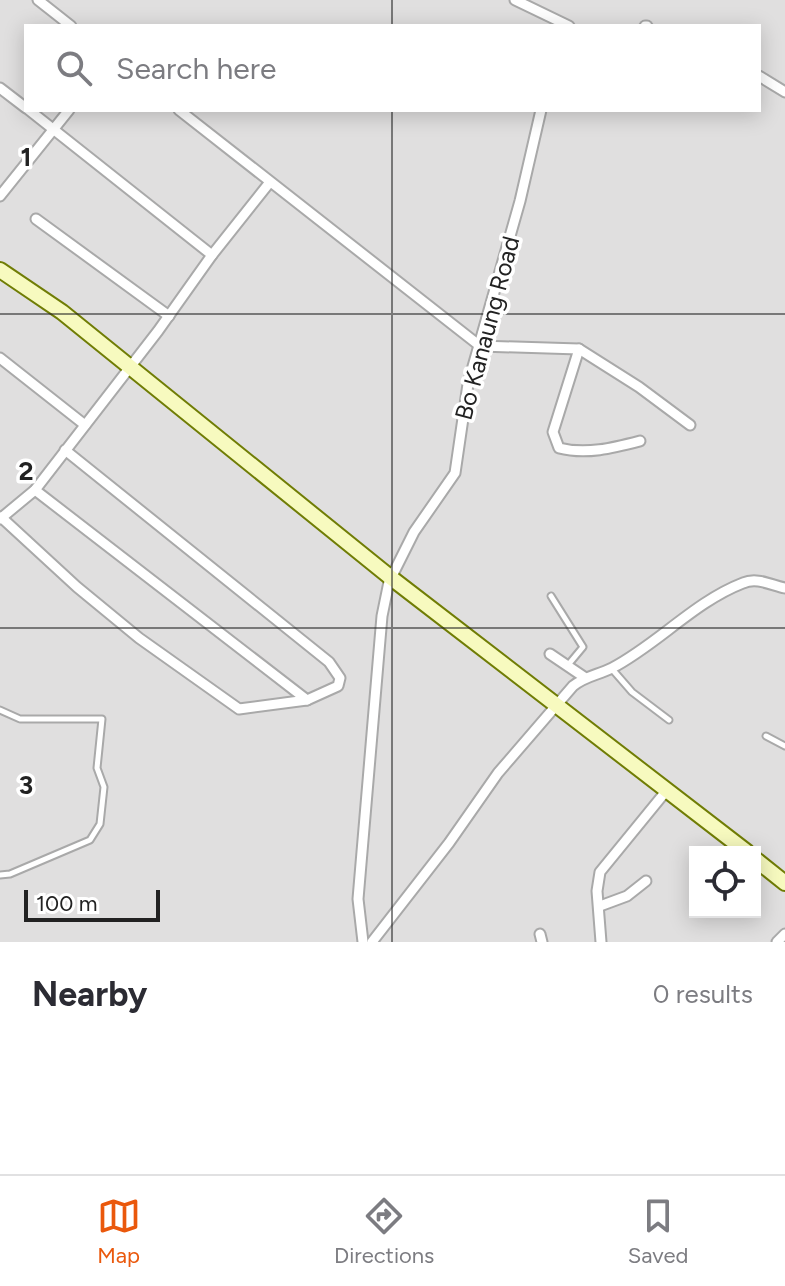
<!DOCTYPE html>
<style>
:root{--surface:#fff;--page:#f2f2f3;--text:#2b2b33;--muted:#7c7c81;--line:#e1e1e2;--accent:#ea580c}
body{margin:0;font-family:Figtree,sans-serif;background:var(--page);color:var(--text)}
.controls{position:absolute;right:24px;bottom:24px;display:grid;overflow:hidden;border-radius:0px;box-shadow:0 4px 20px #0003}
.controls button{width:72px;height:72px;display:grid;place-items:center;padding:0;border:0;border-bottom:2px solid var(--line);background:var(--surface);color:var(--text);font:40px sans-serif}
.scale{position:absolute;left:24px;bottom:20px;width:136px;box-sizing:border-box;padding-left:8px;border:4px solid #222;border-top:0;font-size:22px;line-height:28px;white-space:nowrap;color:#222;-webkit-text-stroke:6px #fff;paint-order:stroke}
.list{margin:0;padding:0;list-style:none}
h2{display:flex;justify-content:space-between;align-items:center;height:104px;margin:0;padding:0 32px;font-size:34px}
h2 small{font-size:26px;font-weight:400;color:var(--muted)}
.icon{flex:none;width:44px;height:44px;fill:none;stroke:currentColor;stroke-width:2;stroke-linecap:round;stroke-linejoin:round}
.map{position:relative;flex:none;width:785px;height:942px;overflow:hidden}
.search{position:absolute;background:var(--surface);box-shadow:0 4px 20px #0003;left:24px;right:24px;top:24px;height:88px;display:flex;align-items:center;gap:20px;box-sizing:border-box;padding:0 28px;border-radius:0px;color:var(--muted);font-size:30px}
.sheet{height:232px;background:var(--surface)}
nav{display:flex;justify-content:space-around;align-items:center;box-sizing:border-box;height:112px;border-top:2px solid var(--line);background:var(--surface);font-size:22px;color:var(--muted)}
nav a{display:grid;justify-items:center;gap:4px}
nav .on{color:var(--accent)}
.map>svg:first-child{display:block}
.residential{fill:#e0dfdf;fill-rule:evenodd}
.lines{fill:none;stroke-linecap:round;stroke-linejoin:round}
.lane-casing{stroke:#a9a9a9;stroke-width:9}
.street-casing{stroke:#a9a9a9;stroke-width:13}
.secondary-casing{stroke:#707d05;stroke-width:18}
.lane{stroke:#fff;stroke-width:5}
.street{stroke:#fff;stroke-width:9}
.secondary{stroke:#f7fabf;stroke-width:14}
.grid{fill:none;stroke:#222;stroke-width:2;stroke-opacity:0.55}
.labels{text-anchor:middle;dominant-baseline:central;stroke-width:7;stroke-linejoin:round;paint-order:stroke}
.street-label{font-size:24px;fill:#222;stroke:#fff}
.grid-label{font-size:26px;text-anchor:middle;font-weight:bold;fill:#222;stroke:#fff;stroke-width:7;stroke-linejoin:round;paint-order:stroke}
</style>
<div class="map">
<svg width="785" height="942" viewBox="0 0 785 942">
<rect width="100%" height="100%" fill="#f2efe9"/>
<!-- residential -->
<path class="residential" d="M0,0h785v942h-785zM26,26h733v84h-733zM695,852h60v60h-60z"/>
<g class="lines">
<defs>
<g id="lane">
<path d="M551,596l32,51 -15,18"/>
<path d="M612,669l20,23 37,28"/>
<path d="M0,710l20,9h82l-5,49 7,19 -4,37 -10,16 -80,34 -10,1"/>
<path d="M766,736l19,10"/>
</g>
<g id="street">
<path d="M38,0l33,26"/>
<path d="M515,0l54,26"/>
<path d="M645,26h2"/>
<path d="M759,76l26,16"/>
<path d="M0,88l26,20"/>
<path d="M29,110l183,145"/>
<path d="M179,110l301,236 99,3 60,38 51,38"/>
<path d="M0,196l69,-86"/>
<path d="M36,219l133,97"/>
<path d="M579,349l-26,83 6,16c27,7 54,0 81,-7"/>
<path d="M0,358l85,67"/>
<path d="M35,490l272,210"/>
<path d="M1,517l76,70 62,51 100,71 68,-9 31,-14 2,-8 -11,-16 -264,-212"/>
<path d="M0,519l35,-29 123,-159 54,-76 58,-73"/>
<path d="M391,578l23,-46 41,-59 13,-89 52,-183 21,-91"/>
<path d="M550,654l34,23"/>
<path d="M600,906l27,-10 19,-15"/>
<path d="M540,934l2,8"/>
<path d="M363,942l-5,-43 24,-283 8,-39"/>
<path d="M372,942l77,-99 49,-70 75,-87c12,-10 25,-11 39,-18 46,-24 82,-66 131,-85 14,-6 28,2 42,5"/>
<path d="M601,942l-4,-51 3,-19 67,-82"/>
<path d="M777,942l8,-8"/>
</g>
<g id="secondary">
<path d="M0,270l62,42 328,265 357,275"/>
<path d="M755,859l30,24"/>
</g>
</defs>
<!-- lane casing -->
<use href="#lane" class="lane-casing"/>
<!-- street casing -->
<use href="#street" class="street-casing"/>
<!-- secondary casing -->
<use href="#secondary" class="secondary-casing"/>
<!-- lane -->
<use href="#lane" class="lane"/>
<!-- street -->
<use href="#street" class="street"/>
<!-- secondary -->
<use href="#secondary" class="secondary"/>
</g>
<!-- grid -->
<path class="grid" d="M392,0v26M392,110v832M0,314h785M0,628h785"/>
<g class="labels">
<!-- street labels -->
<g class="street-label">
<text transform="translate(487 328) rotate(-75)">Bo Kanaung Road</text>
</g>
</g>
<g class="grid-label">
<text x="26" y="166">1</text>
<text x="26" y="480">2</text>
<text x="26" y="794">3</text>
</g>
</svg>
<div class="controls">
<button><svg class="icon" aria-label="locate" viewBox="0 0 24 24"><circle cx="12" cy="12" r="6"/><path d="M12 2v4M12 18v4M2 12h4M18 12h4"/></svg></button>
</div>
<div class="scale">100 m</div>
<div class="search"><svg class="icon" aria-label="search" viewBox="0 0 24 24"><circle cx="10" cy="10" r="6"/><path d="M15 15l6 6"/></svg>Search here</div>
</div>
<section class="sheet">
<h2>Nearby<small>0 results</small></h2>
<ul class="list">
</ul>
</section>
<nav>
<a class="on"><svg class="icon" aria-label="map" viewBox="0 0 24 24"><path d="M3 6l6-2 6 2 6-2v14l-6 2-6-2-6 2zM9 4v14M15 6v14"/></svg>Map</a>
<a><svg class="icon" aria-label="directions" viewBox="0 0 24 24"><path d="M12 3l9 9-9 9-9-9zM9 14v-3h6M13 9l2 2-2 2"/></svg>Directions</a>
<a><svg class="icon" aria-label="saved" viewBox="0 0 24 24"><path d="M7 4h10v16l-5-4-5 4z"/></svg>Saved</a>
</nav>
